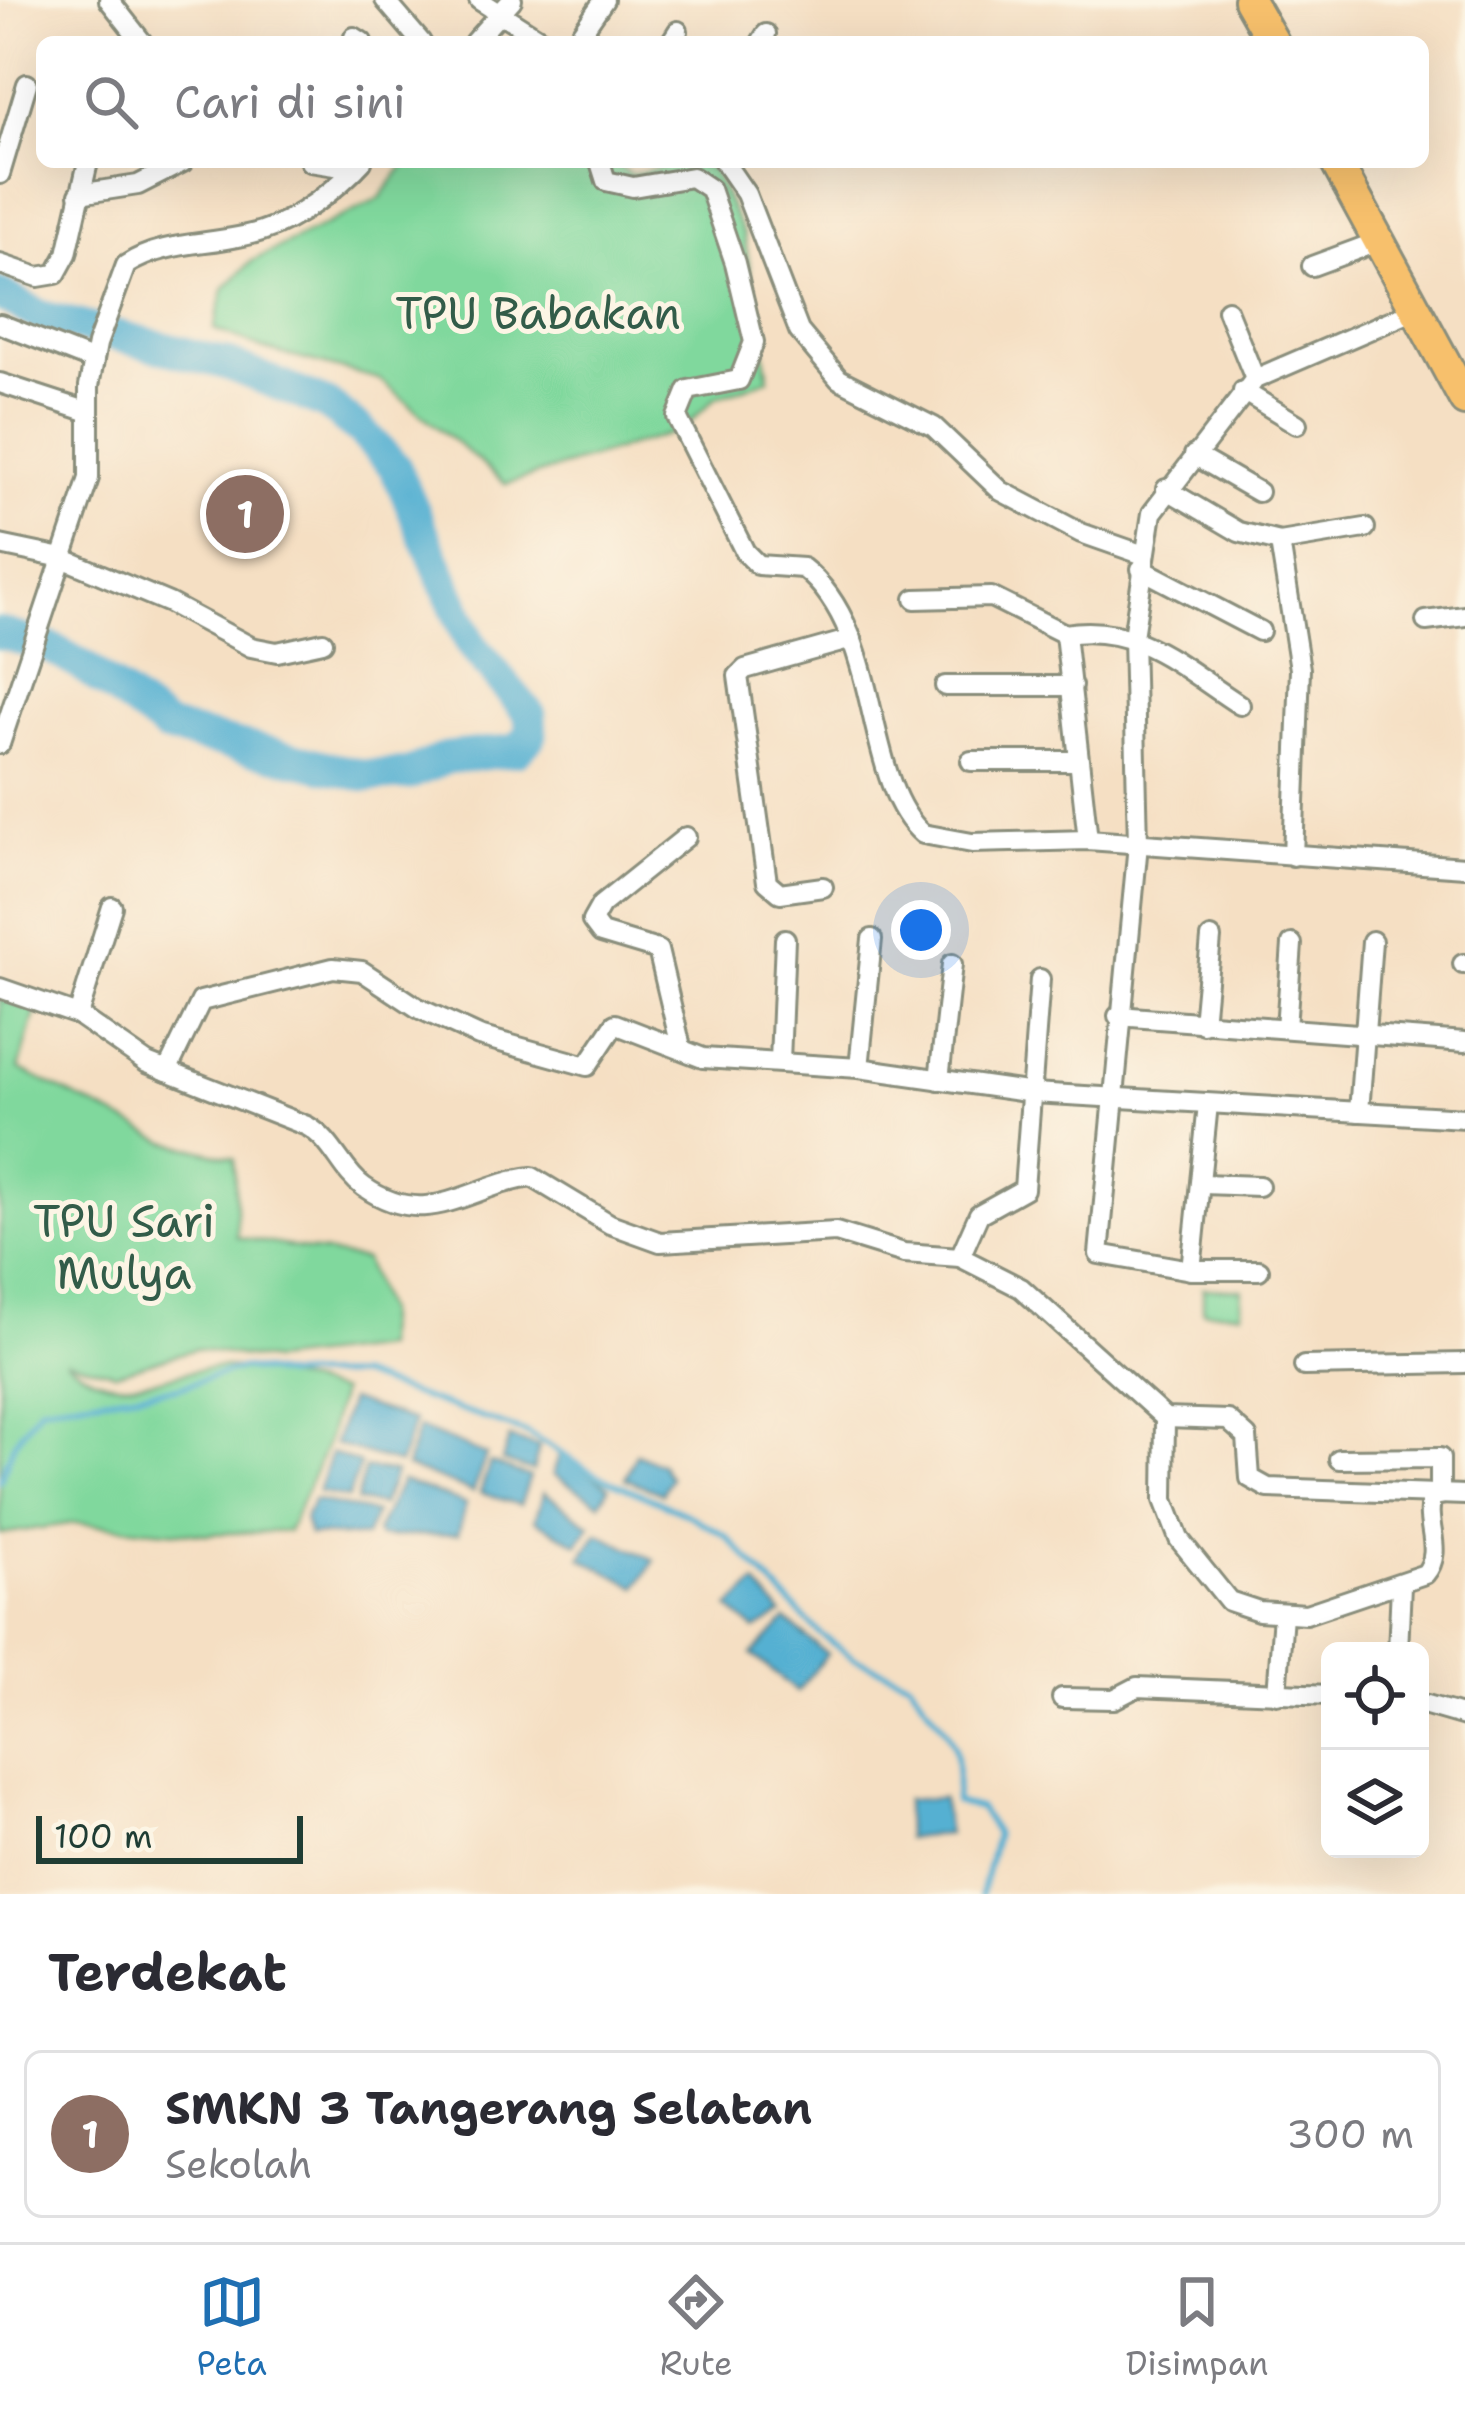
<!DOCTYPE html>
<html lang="id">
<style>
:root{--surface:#fff;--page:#f7f7f7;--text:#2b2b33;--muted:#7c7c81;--line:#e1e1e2;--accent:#1f6fb2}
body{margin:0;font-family:"Shantell Sans",sans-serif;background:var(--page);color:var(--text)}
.controls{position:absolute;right:36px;bottom:36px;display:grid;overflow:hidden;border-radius:18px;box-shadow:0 12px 48px #0002}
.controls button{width:108px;height:108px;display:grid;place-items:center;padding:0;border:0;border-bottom:3px solid var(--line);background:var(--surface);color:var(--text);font:60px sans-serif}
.scale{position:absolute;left:36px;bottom:30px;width:267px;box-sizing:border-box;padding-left:12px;border:6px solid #1f3d34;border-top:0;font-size:33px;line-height:42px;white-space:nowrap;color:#1f3d34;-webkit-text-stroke:9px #fcf5e5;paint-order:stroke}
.you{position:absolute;left:921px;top:930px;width:42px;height:42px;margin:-30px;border:9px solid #fff;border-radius:50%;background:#1a73e8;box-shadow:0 0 0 18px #1a73e833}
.badge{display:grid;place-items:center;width:78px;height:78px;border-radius:50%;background:var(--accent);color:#fff;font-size:39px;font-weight:700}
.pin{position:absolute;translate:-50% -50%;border:6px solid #fff;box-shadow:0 3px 12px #0006}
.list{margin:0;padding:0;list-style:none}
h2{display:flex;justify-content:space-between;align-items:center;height:156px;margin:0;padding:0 48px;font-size:51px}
h2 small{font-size:39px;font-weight:400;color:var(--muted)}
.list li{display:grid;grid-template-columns:78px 1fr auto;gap:36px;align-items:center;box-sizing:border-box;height:168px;margin:0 24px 24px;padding:0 24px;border:3px solid var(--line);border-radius:18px}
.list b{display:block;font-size:45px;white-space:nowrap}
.list p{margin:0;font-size:39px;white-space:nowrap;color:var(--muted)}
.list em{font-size:39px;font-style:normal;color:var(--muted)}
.icon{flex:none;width:66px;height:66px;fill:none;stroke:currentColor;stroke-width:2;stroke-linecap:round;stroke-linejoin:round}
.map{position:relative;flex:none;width:1465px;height:1894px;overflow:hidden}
.search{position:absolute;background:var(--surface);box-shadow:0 12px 48px #0002;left:36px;right:36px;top:36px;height:132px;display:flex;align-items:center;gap:30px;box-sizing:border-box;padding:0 42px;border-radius:18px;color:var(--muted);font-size:45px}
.sheet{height:348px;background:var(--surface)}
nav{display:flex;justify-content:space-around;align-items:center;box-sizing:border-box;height:168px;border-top:3px solid var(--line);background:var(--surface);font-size:33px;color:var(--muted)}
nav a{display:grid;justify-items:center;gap:6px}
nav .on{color:var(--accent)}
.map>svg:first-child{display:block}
.green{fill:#80d89d;stroke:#508a68;stroke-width:3}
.water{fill:#54b0d2;stroke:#3a7683;stroke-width:3}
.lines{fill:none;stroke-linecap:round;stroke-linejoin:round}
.stream{stroke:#54b0d2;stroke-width:6}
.river{stroke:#54b0d2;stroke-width:33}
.street-casing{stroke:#8a8e7c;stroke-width:24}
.primary-casing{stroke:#8a8e7c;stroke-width:36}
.street{stroke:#fff;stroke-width:18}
.primary{stroke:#f7c06c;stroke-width:30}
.labels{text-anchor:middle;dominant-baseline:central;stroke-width:10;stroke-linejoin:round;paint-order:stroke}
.park-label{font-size:45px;fill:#325c49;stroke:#fcf5e5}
</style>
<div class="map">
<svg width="1465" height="1894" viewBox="0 0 1465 1894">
<rect width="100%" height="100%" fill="#fcf5e5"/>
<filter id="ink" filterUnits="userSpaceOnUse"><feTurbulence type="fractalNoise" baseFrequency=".00833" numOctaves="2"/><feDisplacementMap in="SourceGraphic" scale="24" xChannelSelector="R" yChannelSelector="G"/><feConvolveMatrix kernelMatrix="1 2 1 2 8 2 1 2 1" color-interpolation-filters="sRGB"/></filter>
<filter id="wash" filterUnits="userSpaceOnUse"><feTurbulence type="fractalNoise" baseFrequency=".004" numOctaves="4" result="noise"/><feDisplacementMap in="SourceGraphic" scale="48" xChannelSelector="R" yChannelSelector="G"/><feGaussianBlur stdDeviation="2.7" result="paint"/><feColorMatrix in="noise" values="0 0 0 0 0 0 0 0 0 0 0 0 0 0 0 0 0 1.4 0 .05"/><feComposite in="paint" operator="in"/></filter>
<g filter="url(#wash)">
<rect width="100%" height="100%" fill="#f5dfc3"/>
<!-- green -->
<g class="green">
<path d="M407,162h207l16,13 51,-13 31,7 32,66 25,144 -54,19 -33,32 -176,54 -127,-105 -115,-30 -50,-20 10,-40 28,-28 127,-62z"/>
<path d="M0,999l36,11 -17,59 148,73 67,16 3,79 128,23 19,52 -1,36 -112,13 -76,-12 -79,24 -51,-13c63,52 112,0 173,8 34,4 68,16 102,24l-14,54 -38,85 -84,3 -129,-11 -75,11z"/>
<path d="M1203,1288l39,1 -1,23 -38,-1z"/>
</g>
<!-- water -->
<g class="water">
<path d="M349,1400l65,21 -15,43 -65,-20z"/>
<path d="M418,1428l68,27 -13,37 -67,-25z"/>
<path d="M509,1438l30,9 -6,24 -31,-10z"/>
<path d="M560,1452l49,35 -9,16 -47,-29z"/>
<path d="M331,1453l29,11 -12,34 -30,-6z"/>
<path d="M636,1454l25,10 9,14 -8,16 -37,-16z"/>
<path d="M490,1463l40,14 -10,28 -40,-12z"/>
<path d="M365,1468l30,5 -14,32 -25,-4z"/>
<path d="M401,1481l65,23 -8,30 -79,3 -3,-5z"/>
<path d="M544,1492l46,33 -12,19 -43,-24z"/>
<path d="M313,1500l62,13 -10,24 -56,-2 -5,-16z"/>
<path d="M598,1533l57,27 -18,27 -56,-29z"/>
<path d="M756,1584l26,30 -27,16 -26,-22z"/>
<path d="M786,1620l41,34 -30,38 -45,-38z"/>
<path d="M942,1798l6,36 -42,4 -1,-38z"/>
</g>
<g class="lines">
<!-- stream -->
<path class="stream" d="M0,1481l14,-38 27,-37 136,-18 65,-20 43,8h73l169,57 68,41 92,40 39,22 94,98 35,25 55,22c34,54 54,49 45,121l24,6 17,26 -15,60"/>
<!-- river -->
<path class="river" d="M0,294l40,22 187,48 99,40 35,27 34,36 76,177 59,71 1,20 -14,15 -71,8 -37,16 -44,2 -199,-48 -82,-61 -31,-18 -53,-16"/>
</g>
</g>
<g filter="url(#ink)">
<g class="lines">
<defs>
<g id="street">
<path d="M109,0l33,42"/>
<path d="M385,0l36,42"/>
<path d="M479,0l66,42"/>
<path d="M354,37l8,5"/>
<path d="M474,42l38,-42"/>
<path d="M575,42l29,-42"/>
<path d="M671,42l7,-11"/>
<path d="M761,42l5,-8"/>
<path d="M310,162l45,7"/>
<path d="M600,162l6,19 27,6 59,-10 18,12 25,74 19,79 -15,38 -51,10 -11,27 68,135 13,13 45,3c81,63 58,212 120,266l49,9 116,-3 377,27"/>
<path d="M724,162l22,32 53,137 40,48 95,48 67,64 80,42 63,22"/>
<path d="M0,174l27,-90"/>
<path d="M79,194l59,-9 45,-23"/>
<path d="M0,264l38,13 18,-3 11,-20 21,-92"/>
<path d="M1312,266l65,-24"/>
<path d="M1227,310l28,69"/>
<path d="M0,324l94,37"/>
<path d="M0,383l89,29"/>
<path d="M1243,391l54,33"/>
<path d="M1194,455l64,37"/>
<path d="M1166,489l73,43 41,10 20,127 -7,187"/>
<path d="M1280,542l85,-14"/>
<path d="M0,545l62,13 107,45 82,44 26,5 46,-10"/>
<path d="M1141,569l119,62"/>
<path d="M915,599l76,-2 74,37 23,206"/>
<path d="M1426,621l39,-5"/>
<path d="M1065,634c72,-12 117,34 175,71"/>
<path d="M945,686h127"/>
<path d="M0,744l89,-266v-92l8,-42 29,-79c40,-26 91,-19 136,-34 35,-11 75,-42 100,-69"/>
<path d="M971,761h108"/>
<path d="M823,887l-43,6 -13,-11 -29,-206 7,-7 107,-30"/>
<path d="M1463,964h2"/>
<path d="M0,988l78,27 69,48 160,63c27,15 34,45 57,61 65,45 104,-2 168,-10l78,47 50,18 176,-10 68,21 56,4 61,31 144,130 63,2 19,17 3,41 18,10 197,7"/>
<path d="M78,1015l34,-108"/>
<path d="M1118,1016l347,26"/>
<path d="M1203,1024l8,-86"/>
<path d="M1286,1028l6,-84"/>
<path d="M681,1047l-23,-97 -57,-17 -9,-12 9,-16 85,-68"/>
<path d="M780,1061l5,-122"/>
<path d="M859,1068l13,-129"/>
<path d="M167,1071l34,-70 132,-33 29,3 56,37 61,28 108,30 28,-42 88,34 156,10 174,25 432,25"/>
<path d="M939,1080l13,-116"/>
<path d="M1359,1112l13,-171"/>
<path d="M1203,1184l56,2"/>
<path d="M960,1257l19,-43 45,-25 16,-210"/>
<path d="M1191,1270l17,-166"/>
<path d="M1259,1270h-68l-92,-16 39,-410 -5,-207 19,-124 103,-134 158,-68"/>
<path d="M1304,1366l161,-3"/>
<path d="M1165,1418l-1,82 15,39 50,62 30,10 47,3 119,-40c20,-24 -2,-50 7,-78"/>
<path d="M1339,1459l101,-1v37"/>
<path d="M1398,1651l3,-66"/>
<path d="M1277,1694l6,-80"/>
<path d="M1062,1698l52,1 23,-12 193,8"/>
<path d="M1420,1703l45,13"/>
</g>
<g id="primary">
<path d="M1249,0l24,42"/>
<path d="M1336,162l129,238"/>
</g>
</defs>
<!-- street casing -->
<use href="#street" class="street-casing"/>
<!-- primary casing -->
<use href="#primary" class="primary-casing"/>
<!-- street -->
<use href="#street" class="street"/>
<!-- primary -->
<use href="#primary" class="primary"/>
</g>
</g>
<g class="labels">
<!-- park labels -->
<g class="park-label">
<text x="538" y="313">TPU Babakan</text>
<text x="124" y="1221">TPU Sari<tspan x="124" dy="52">Mulya</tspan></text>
</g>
</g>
</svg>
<div class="controls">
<button><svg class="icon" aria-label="locate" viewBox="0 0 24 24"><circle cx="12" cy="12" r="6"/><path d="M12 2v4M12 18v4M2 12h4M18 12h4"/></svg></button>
<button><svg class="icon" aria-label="layers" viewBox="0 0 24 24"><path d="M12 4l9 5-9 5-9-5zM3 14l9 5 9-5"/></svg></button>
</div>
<div class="scale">100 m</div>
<div class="you"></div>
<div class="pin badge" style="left:245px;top:514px;background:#8d6e63">1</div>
<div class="search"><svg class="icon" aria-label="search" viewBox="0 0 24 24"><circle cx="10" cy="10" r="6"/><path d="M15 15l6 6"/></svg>Cari di sini</div>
</div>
<section class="sheet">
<h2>Terdekat<small></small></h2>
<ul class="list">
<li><span class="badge" style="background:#8d6e63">1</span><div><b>SMKN 3 Tangerang Selatan</b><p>Sekolah</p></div><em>300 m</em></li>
</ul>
</section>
<nav>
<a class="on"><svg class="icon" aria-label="map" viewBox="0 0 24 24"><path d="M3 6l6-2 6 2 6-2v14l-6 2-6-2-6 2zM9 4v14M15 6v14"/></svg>Peta</a>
<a><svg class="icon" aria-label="directions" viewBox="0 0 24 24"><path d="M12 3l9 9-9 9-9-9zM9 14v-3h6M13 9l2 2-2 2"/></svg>Rute</a>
<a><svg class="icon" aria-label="saved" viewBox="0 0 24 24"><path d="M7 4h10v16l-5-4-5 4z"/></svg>Disimpan</a>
</nav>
